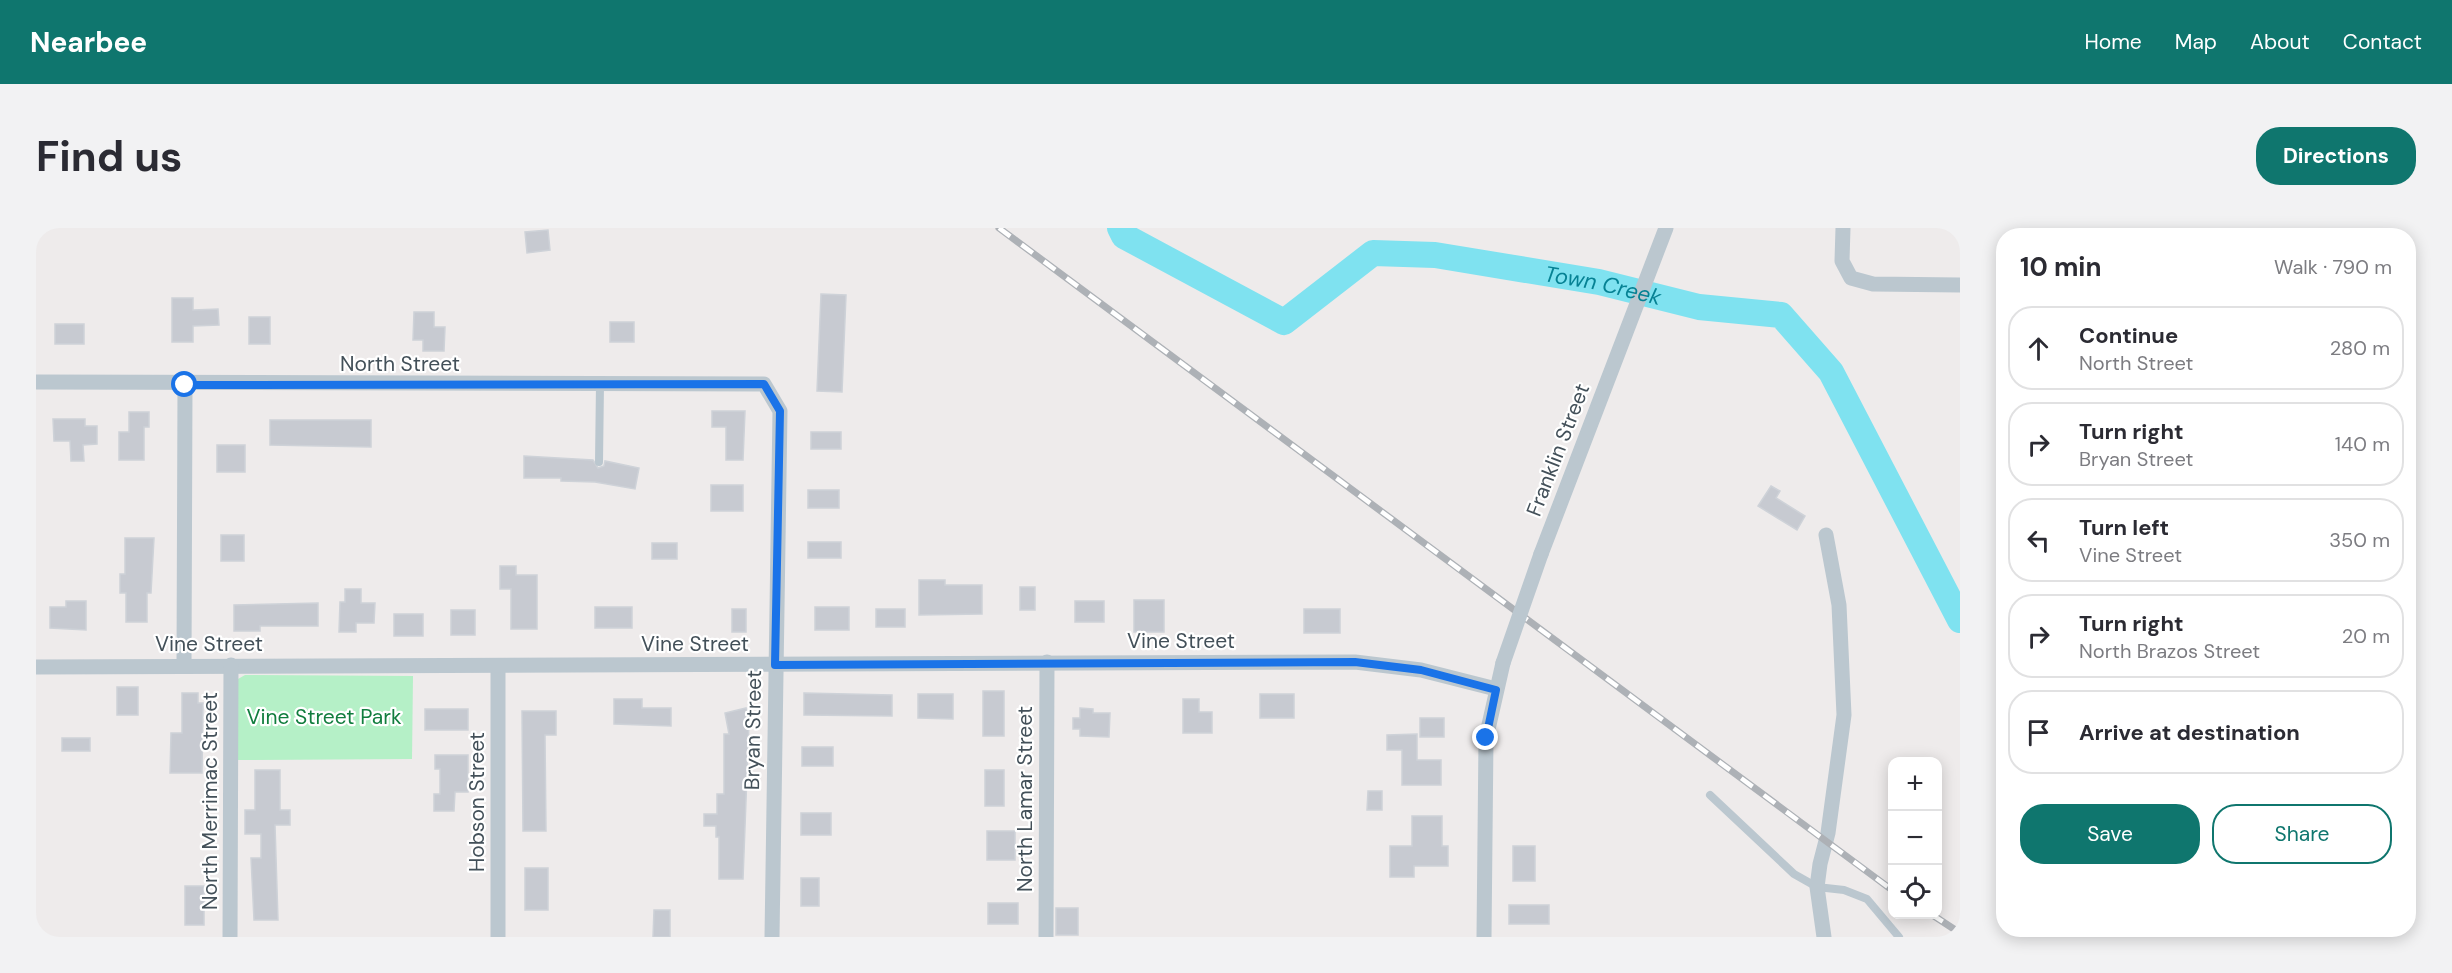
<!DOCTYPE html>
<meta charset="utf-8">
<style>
:root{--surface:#fff;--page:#f2f2f3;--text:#2b2b33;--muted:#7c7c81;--line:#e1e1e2;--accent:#0f766e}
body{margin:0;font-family:"DM Sans",sans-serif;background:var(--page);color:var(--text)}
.controls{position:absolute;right:18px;bottom:18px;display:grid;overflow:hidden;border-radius:12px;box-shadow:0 3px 15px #0003}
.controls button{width:54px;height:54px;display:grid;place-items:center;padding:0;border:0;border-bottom:2px solid var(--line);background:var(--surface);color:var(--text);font:30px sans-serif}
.stop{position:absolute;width:18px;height:18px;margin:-14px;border:4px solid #1a73e8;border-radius:50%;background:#fff}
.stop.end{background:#1a73e8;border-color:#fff;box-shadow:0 2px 6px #0008}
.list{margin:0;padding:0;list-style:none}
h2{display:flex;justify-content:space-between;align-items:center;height:78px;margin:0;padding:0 24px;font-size:26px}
h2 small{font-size:20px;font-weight:400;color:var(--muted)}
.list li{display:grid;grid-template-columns:39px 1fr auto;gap:18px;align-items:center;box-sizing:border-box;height:84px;margin:0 12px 12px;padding:0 12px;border:2px solid var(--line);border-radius:24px}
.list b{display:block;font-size:22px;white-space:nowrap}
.list p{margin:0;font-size:20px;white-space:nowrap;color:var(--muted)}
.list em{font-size:20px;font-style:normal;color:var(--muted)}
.actions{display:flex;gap:12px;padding:18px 24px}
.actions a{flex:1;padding:14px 0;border:2px solid var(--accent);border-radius:24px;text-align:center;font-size:21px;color:var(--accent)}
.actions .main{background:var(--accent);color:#fff}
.icon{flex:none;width:33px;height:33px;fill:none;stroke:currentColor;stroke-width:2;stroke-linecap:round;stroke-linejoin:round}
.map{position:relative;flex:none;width:1924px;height:709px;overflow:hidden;border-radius:24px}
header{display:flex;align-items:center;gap:36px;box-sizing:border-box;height:84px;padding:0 30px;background:var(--accent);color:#fff}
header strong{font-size:28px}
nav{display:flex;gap:33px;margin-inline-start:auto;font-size:21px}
.intro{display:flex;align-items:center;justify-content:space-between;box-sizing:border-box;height:144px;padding:0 36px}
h1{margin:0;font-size:42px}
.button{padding:15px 27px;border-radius:24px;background:var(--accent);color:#fff;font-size:21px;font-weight:700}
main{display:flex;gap:36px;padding:0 36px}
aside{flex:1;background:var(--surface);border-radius:24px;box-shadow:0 3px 15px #0003}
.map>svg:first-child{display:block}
.green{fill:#b5f0c7}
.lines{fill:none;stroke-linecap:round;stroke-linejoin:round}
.river{stroke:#7fe2f0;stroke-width:26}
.building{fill:#c7cad1;stroke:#ced2d8;stroke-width:1.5}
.lane{stroke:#bbc7cf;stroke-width:8}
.street{stroke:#bbc7cf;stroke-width:15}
.rail-casing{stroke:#adb1b6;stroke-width:7}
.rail{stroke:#fff;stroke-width:4.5;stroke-dasharray:14;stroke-linecap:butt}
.street-bridge{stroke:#bbc7cf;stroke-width:15}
.route{stroke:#1a73e8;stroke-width:8}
.labels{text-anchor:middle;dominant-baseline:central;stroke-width:4.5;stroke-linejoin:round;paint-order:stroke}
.street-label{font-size:21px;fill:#435059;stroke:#fff}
.park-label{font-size:21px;fill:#117d3e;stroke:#fff}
.water-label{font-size:22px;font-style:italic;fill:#068294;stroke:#fff}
</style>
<header>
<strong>Nearbee</strong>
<nav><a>Home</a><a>Map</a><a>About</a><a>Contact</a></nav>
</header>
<div class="intro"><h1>Find us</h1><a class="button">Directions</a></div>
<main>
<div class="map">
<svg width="1924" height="709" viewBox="0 0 1924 709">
<rect width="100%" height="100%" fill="#eeebeb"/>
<!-- green -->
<path class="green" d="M209,447l168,1 -1,83 -176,1 2,-81z"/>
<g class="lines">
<!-- river -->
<path class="river" id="s1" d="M1084,0l4,8 160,86 89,-69 62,2 164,27 100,25 82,8 50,57 129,248"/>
</g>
<!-- building -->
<g class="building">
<path d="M512,2l2,20 -23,3 -2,-21z"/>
<path d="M785,66l25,1 -4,97 -25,-1z"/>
<path d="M136,70h21v12l25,-1 1,16 -26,1v16h-21z"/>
<path d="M378,84h20v15h11l-1,24h-21v-11h-10z"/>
<rect x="213" y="89" width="21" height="27"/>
<rect x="574" y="94" width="24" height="20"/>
<rect x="19" y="96" width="29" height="20"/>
<path d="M676,183h33l-2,49h-17v-33h-14z"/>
<path d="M93,184h20v15h-5v33h-25v-28h10z"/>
<path d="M17,191h32v7h12v18l-14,1 1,16h-13l-1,-20h-16z"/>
<path d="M234,192h101v27l-101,-2z"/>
<rect x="775" y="204" width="30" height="17"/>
<rect x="181" y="217" width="28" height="27"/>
<path d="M488,228l69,4 5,8 6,-2 1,-5 34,7 -4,21 -40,-7 -34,-1v-3h-37z"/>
<rect x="675" y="257" width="32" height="26"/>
<path d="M1735,258l9,5 -4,7 29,18 -8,14 -39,-24z"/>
<rect x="772" y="262" width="31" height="18"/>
<rect x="185" y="307" width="23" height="26"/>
<path d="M89,310h29l-3,55h-4v29h-21v-29h-6v-19h5z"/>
<rect x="772" y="314" width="33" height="16"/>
<rect x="616" y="315" width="25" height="16"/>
<path d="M464,338h16v9h21v54h-26v-40h-11z"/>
<path d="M883,352h26v5h37v29l-63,1z"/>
<rect x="984" y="359" width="15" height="23"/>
<path d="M309,361h16v14h14l-1,20h-18v9h-17l1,-30h5z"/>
<rect x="1098" y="372" width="30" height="32"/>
<path d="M30,373h20v29l-36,-2v-21h16z"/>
<rect x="1039" y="373" width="29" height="21"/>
<path d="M282,375v23h-58v5h-26v-26z"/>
<rect x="559" y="379" width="37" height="21"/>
<rect x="779" y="379" width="34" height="23"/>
<rect x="696" y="381" width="14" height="23"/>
<rect x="840" y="381" width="29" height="18"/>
<rect x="1268" y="381" width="36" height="24"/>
<rect x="415" y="382" width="24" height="25"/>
<rect x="358" y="386" width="29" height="22"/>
<rect x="81" y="459" width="21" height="28"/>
<rect x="947" y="463" width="21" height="45"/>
<path d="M146,465h16v10h5l-1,70h-32l1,-40h11z"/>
<path d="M768,465l88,2v21l-88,-1z"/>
<path d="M882,466h35v25l-35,-1z"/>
<rect x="1224" y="466" width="34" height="24"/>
<path d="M578,471h28v9h29v18l-57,-2z"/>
<path d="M1147,471h16v13h13v21h-29z"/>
<path d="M710,480l3,14 -6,157h-24v-42h-3v-11h-12v-12h13v-20h7v-60h5l-4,-21z"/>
<path d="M1044,480l13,1v4h17l-1,24 -29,-1v-7h-7v-11h7z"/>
<rect x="389" y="481" width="43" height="21"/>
<path d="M486,483h34v24h-11l1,96h-23z"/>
<rect x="1384" y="490" width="24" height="19"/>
<path d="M1381,506v26h24v25h-39v-35h-15v-15z"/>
<rect x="26" y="510" width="28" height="13"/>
<rect x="766" y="519" width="31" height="19"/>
<path d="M399,527h33v37h-13l-1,19h-20v-17h6v-25h-5z"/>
<path d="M219,542h25v40h10v15h-15l3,95h-24l-3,-62h10v-24h-16v-24h10z"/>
<rect x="949" y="542" width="19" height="36"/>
<path d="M1332,563h14v19h-15z"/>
<rect x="765" y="585" width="30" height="22"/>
<path d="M1376,588h30v30h6v20h-34v11h-24v-31h22z"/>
<rect x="951" y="603" width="28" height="29"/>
<rect x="1477" y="618" width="22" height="35"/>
<rect x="489" y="640" width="23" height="42"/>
<rect x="765" y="650" width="18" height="28"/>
<rect x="149" y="658" width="19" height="39"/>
<rect x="952" y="675" width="30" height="21"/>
<rect x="1473" y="677" width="40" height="19"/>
<rect x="1020" y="680" width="22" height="27"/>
<path d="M618,682h16v27h-17z"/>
</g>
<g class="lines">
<!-- lane -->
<g class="lane">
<path d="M563,234l1,-78"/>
<path d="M1674,567l84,79 23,13 27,3 23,9 32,38"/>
</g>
<!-- street -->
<g class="street">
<path d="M1807,0l-1,33 9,17 22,6 87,1"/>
<path d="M0,154l728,2 16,27 -8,526"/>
<path d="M1505,326l125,-326"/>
<path d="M148,437l1,-280"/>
<path d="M462,438v271"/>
<path d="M0,439l1319,-5 66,8 75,19"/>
<path d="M194,709l1,-272"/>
<path d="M1010,709l1,-275"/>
<path d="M1448,709l2,-199 17,-75"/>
<path d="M1788,709l-7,-50 3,-23 8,-31 16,-118 -5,-110 -13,-70"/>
</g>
<defs>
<g id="rail">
<path d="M963,0l893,662"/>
<path d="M1895,686l29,19"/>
</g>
</defs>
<!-- rail casing -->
<use href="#rail" class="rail-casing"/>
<!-- rail -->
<use href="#rail" class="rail"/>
<!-- street-bridge -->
<path class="street-bridge" d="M1467,435l38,-109"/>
</g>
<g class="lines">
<!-- route -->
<path class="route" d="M149,157l579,-1 16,27 -5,254 580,-3 66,8 75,20 -10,48"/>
</g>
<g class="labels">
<!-- street labels -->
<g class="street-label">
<text x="364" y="136">North Street</text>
<text transform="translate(1522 222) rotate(-69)">Franklin Street</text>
<text x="1145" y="413">Vine Street</text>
<text x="173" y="416">Vine Street</text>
<text x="659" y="416">Vine Street</text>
<text transform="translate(717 502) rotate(-89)">Bryan Street</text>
<text transform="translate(989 571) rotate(-90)">North Lamar Street</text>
<text transform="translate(174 573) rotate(-90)">North Merrimac Street</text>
<text transform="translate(441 574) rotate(-90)">Hobson Street</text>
</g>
<!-- park labels -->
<g class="park-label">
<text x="288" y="489">Vine Street Park</text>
</g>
<!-- water labels -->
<g class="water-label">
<text stroke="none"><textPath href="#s1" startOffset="536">Town Creek</textPath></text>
</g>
</g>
</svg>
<div class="controls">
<button>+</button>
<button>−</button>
<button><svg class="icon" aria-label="locate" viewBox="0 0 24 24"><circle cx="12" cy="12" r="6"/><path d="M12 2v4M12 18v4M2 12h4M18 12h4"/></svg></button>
</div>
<div class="stop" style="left:149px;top:157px"></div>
<div class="stop end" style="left:1450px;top:510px"></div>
</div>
<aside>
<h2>10 min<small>Walk · 790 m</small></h2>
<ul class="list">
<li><svg class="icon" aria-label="ahead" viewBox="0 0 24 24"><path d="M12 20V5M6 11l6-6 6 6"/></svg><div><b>Continue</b><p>North Street</p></div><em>280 m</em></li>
<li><svg class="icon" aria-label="right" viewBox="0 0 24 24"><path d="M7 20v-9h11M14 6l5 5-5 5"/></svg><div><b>Turn right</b><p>Bryan Street</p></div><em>140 m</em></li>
<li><svg class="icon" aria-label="left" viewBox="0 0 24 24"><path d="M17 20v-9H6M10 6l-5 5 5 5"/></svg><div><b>Turn left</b><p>Vine Street</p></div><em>350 m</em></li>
<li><svg class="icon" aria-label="right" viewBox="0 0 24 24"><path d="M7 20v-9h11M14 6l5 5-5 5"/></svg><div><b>Turn right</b><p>North Brazos Street</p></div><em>20 m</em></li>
<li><svg class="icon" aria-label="arrive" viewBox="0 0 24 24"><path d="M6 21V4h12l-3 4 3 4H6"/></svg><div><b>Arrive at destination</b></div></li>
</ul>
<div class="actions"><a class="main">Save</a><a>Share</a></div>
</aside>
</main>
